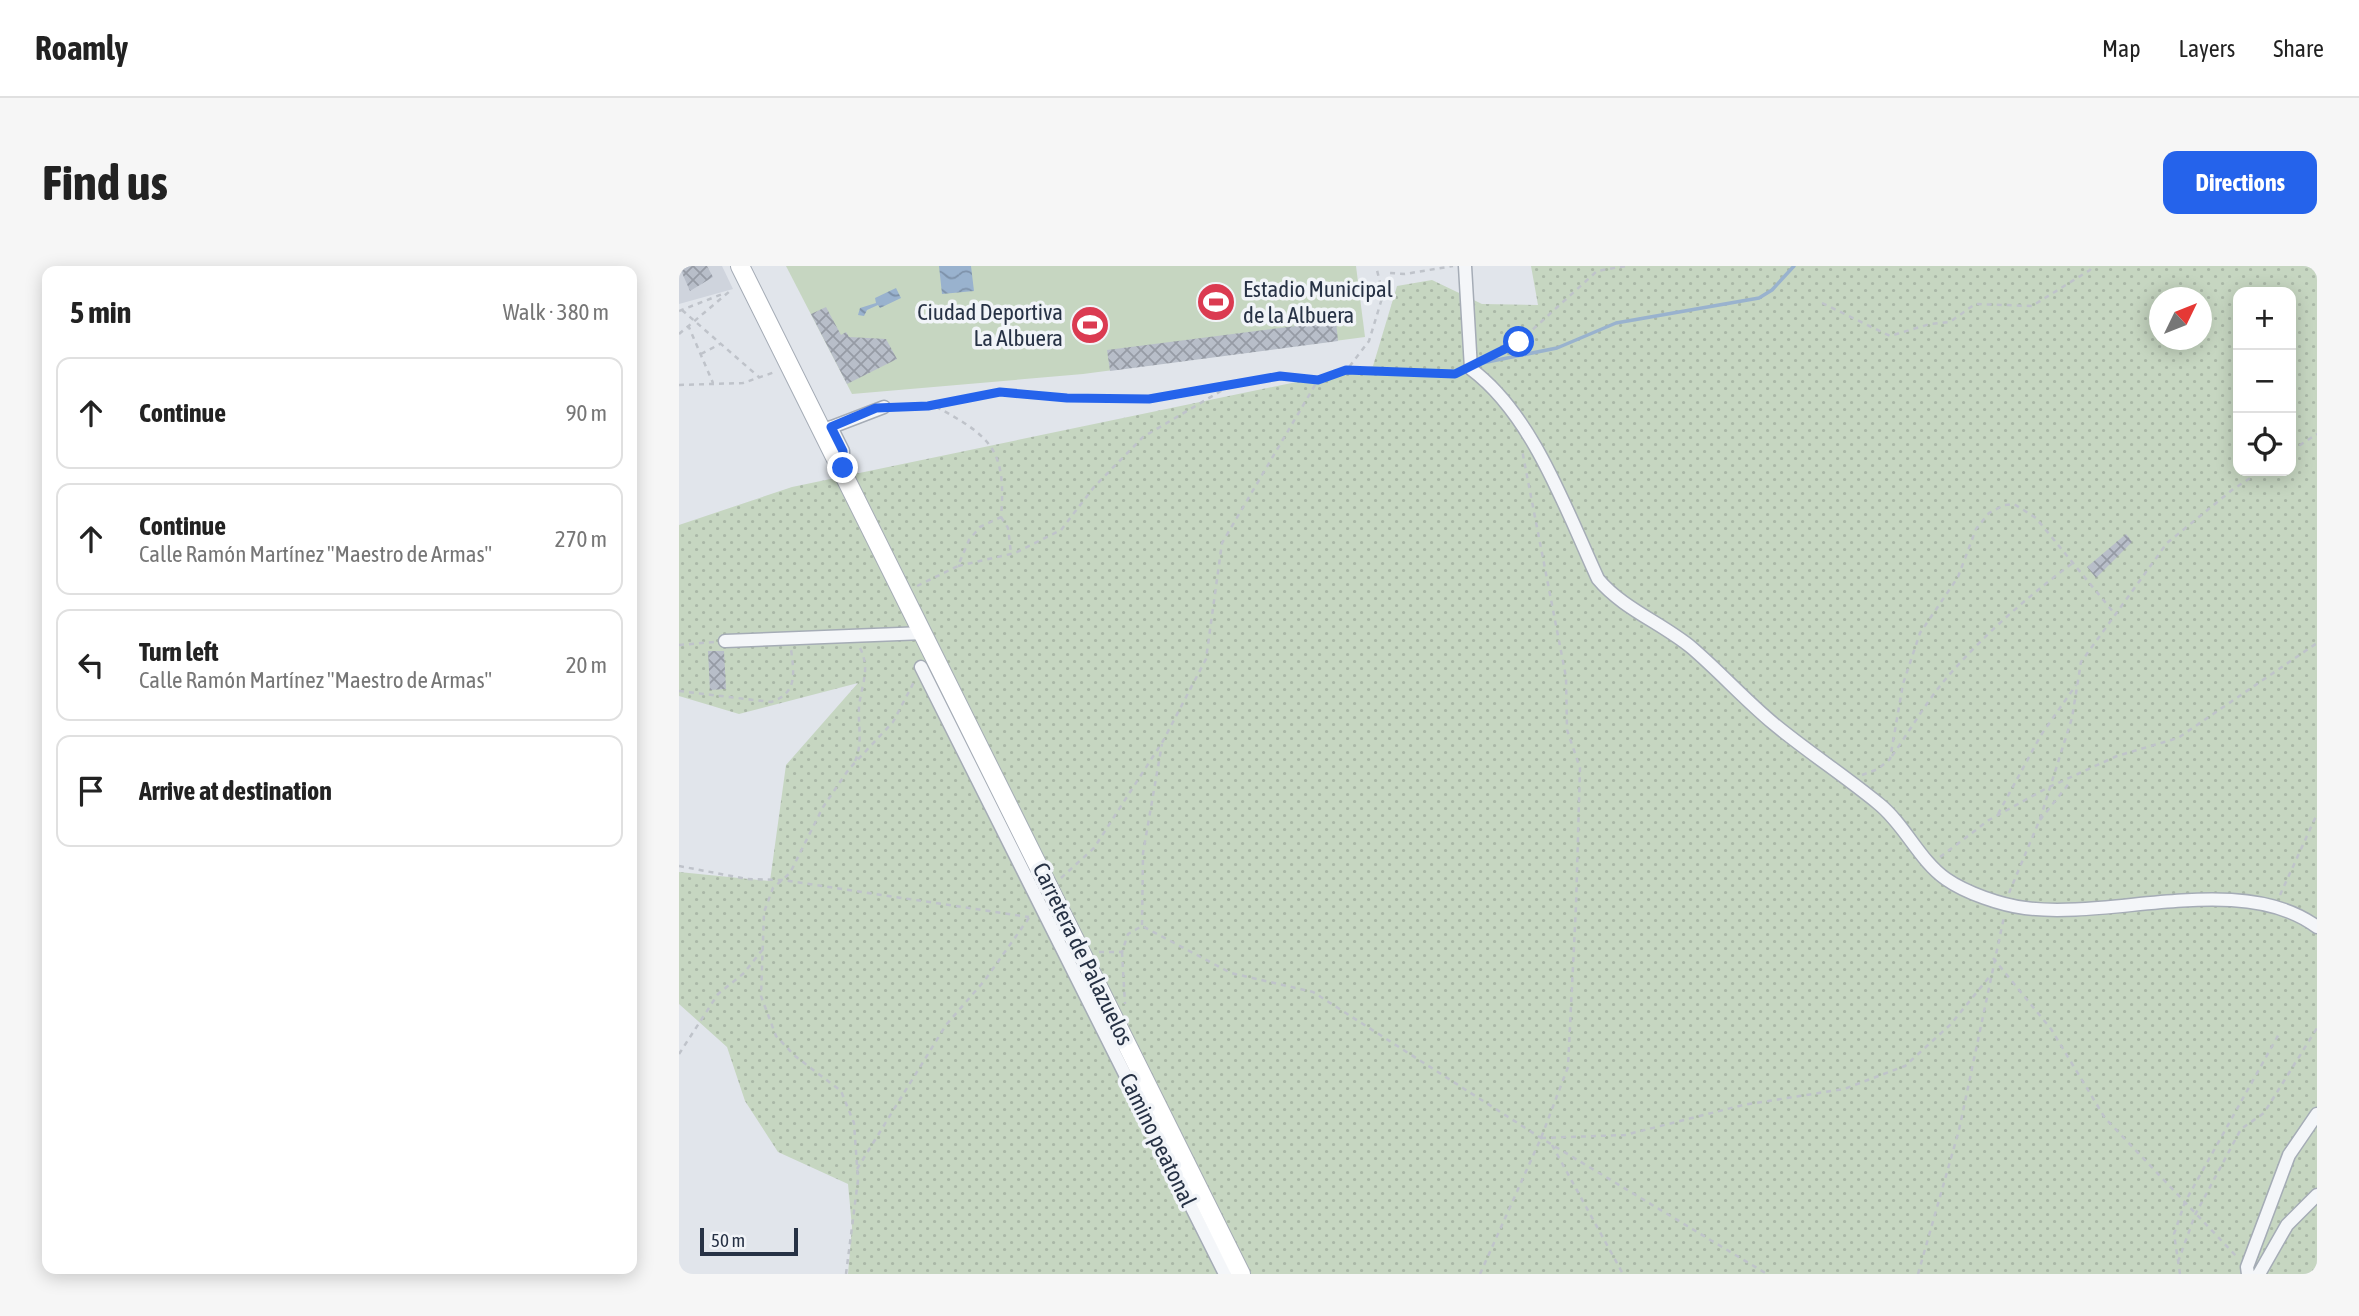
<!DOCTYPE html>
<html lang="en">
<head>
<meta charset="utf-8">
<style>
	body { margin:0; font-family:"Asap Condensed",sans-serif; background:#f6f6f6; color:#222 }
	.controls { position:absolute; right:21px; top:21px; display:grid; overflow:hidden; border-radius:14px; box-shadow:0 4px 18px #0003 }
	.controls button { width:63px; height:63px; display:grid; place-items:center; padding:0; border:0; border-bottom:2px solid #e0e0e0; background:#fff; color:#222; font:35px sans-serif }
	.compass { position:absolute; left:1470px; top:21px; width:63px; height:63px; border-radius:50%; background:#fff; box-shadow:0 4px 18px #0003; rotate:47deg }
	.scale { position:absolute; left:21px; bottom:18px; width:98px; box-sizing:border-box; padding-left:7px; border:4px solid #273245; border-top:0; font-size:19px; line-height:24px; white-space:nowrap; color:#273245; -webkit-text-stroke:5px #f1f4f8; paint-order:stroke }
	.stop { position:absolute; width:21px; height:21px; margin:-16px; border:5px solid #2563eb; border-radius:50%; background:#fff }
	.stop.end { background:#2563eb; border-color:#fff; box-shadow:0 2px 7px #0008 }
	.list { margin:0; padding:0; list-style:none }
	h2 { display:flex; justify-content:space-between; align-items:center; height:91px; margin:0; padding:0 28px; font-size:30px }
	h2 small { font-size:23px; font-weight:400; color:#767676 }
	.list li { display:grid; grid-template-columns:46px 1fr auto; gap:21px; align-items:center; box-sizing:border-box; height:112px; margin:0 14px 14px; padding:0 14px; border:2px solid #e0e0e0; border-radius:14px }
	.list b { display:block; font-size:26px; white-space:nowrap }
	.list p { margin:0; font-size:23px; white-space:nowrap; color:#767676 }
	.list em { font-size:23px; font-style:normal; color:#767676 }
	.icon { flex:none; width:38px; height:38px; fill:none; stroke:currentColor; stroke-width:2; stroke-linecap:round; stroke-linejoin:round }
	.map { position:relative; flex:none; width:1638px; height:1008px; overflow:hidden; border-radius:14px }
	header { display:flex; align-items:center; gap:42px; box-sizing:border-box; height:98px; padding:0 35px; background:#fff; border-bottom:2px solid #e0e0e0 }
	header strong { font-size:33px }
	nav { display:flex; gap:38px; margin-inline-start:auto; font-size:24px }
	.intro { display:flex; align-items:center; justify-content:space-between; box-sizing:border-box; height:168px; padding:0 42px }
	h1 { margin:0; font-size:49px }
	.button { padding:18px 32px; border-radius:14px; background:#2563eb; color:#fff; font-size:24px; font-weight:700 }
	main { display:flex; gap:42px; padding:0 42px }
	aside { flex:1; background:#fff; border-radius:14px; box-shadow:0 4px 18px #0003 }
	.map>svg:first-child { display:block }
	.built { fill:#cfd4dd }
	.green { fill:url(#green-dots); fill-rule:evenodd }
	.pitch { fill:#c6d6c1 }
	.water { fill:url(#water-waves) }
	.lines { fill:none; stroke-linecap:round; stroke-linejoin:round }
	.stream { stroke:#99b2ce; stroke-width:3.5 }
	.building { fill:url(#building-cross-hatch) }
	.street-casing { stroke:#a5acb6; stroke-width:15 }
	.secondary-casing { stroke:#a5acb6; stroke-width:20 }
	.path { stroke:#bfc3ca; stroke-width:2.5; stroke-dasharray:5 5; stroke-linecap:butt }
	.street { stroke:#f4f6f9; stroke-width:12 }
	.secondary { stroke:#fff; stroke-width:18 }
	.route { stroke:#2563eb; stroke-width:9 }
	.labels { text-anchor:middle; dominant-baseline:central; stroke-width:7; stroke-linejoin:round; paint-order:stroke }
	.poi-label { font-size:23px; fill:#273245; stroke:#f1f4f8; text-anchor:start }
	.street-label { font-size:23px; fill:#273245; stroke:#f1f4f8 }
</style>
</head>
<body>
<header>
<strong>Roamly</strong>
<nav><a>Map</a><a>Layers</a><a>Share</a></nav>
</header>
<div class="intro"><h1>Find us</h1><a class="button">Directions</a></div>
<main>
<aside>
<h2>5 min<small>Walk · 380 m</small></h2>
<ul class="list">
<li><svg class="icon" aria-label="ahead" viewBox="0 0 24 24"><path d="M12 20V5M6 11l6-6 6 6"/></svg><div><b>Continue</b></div><em>90 m</em></li>
<li><svg class="icon" aria-label="ahead" viewBox="0 0 24 24"><path d="M12 20V5M6 11l6-6 6 6"/></svg><div><b>Continue</b><p>Calle Ramón Martínez &quot;Maestro de Armas&quot;</p></div><em>270 m</em></li>
<li><svg class="icon" aria-label="left" viewBox="0 0 24 24"><path d="M17 20v-9H6M10 6l-5 5 5 5"/></svg><div><b>Turn left</b><p>Calle Ramón Martínez &quot;Maestro de Armas&quot;</p></div><em>20 m</em></li>
<li><svg class="icon" aria-label="arrive" viewBox="0 0 24 24"><path d="M6 21V4h12l-3 4 3 4H6"/></svg><div><b>Arrive at destination</b></div></li>
</ul>
</aside>
<div class="map">
<svg width="1638" height="1008" viewBox="0 0 1638 1008">
	<defs>
		<pattern id="green-dots" width="8" height="8" patternUnits="userSpaceOnUse" patternTransform="scale(1.75)"><rect width="8" height="8" fill="#c6d6c1"/><path d="M2 2h.1M6 6h.1" fill="none" stroke="#aab8a7" stroke-width="1.8" stroke-linecap="round"/></pattern>
		<pattern id="water-waves" width="16" height="10" patternUnits="userSpaceOnUse" patternTransform="scale(1.75)"><rect width="16" height="10" fill="#99b2ce"/><path d="M0 5q4-4 8 0t8 0" fill="none" stroke="#7d91a9"/></pattern>
		<pattern id="building-cross-hatch" width="8" height="8" patternUnits="userSpaceOnUse" patternTransform="scale(1.75)"><rect width="8" height="8" fill="#b8bec9"/><path d="M0 0l8 8M0 8l8-8" fill="none" stroke="#969ba5"/></pattern>
	</defs>
	<rect width="100%" height="100%" fill="#e1e5eb"/>
	<path class="built" d="M0 0H43L54 23 0 38Z"/>
	<path class="green" d="M852 0H1638V1008H169L173 961 169 918 99 886 66 835 48 781 0 738V606L91 615 107 499 179 417 60 448 0 430V259L113 221 694 100 718 20 753 14 803 38 859 39ZM1559 26H1612V205H1559ZM1480 32H1522V74H1480Z"/>
	<path class="pitch" d="M107 0H677L686 71 404 108 173 128Z"/>
	<path class="water" d="M260 0H292L295 25 263 28Z
		M217 22 222 32 201 42 199 39 188 44 185 50 179 49 181 42 197 37 196 32Z"/>
	<g class="lines">
		<path class="stream" d="M803 97 878 82 937 57 1080 32 1093 24 1115 0"/>
	</g>
	<path class="building" d="M0 0H28L34 11 11 25Z
		M147 41 162 69 167 66 170 71 207 73 218 93 168 118 132 48Z
		M657 55 659 75 431 105 428 84Z
		M1447 268 1453 276 1417 312 1408 301Z
		M29 385H45L47 423 31 424Z"/>
	<g class="lines">
		<defs>
			<path id="street" d="M786 0 792 103C854 149 887 244 919 313 944 343 983 357 1013 382 1041 406 1066 434 1095 458 1129 486 1166 510 1200 538 1226 559 1240 594 1267 613 1287 627 1322 639 1346 642 1432 654 1563 605 1638 661
				M152 161 164 185V201
				M145 164 205 141
				M46 375 245 367
				M242 401 546 1008
				M1569 1008 1568 1001 1610 889 1638 848
				M1580 1008 1608 959 1638 929"/>
			<path id="secondary" d="M61 0 562 1008"/>
		</defs>
		<use href="#street" class="street-casing"/>
		<use href="#secondary" class="secondary-casing"/>
		<path class="path" d="M705 26 711 7 726 8 774 0
			M1143 37 1211 70 1251 58 1271 56 1296 38 1353 40 1411 4 1413 0
			M3 44 81 112
			M0 45 46 27
			M9 59 34 117
			M0 68 51 25
			M22 88 41 78
			M804 96 840 76 918 5 947 0
			M667 105 779 107
			M0 119 64 117 96 106
			M218 141 249 140 321 126 388 132 470 133 601 110 639 114 667 105 690 75 704 29 697 0
			M1612 185 1638 168
			M322 251 329 262 332 287
			M279 300 336 287 382 264 415 221 464 171 552 119
			M238 320 279 300 290 274 301 261 322 251C328 182 311 170 254 139
			M0 379 35 376
			M0 425 92 436C119 427 115 407 112 383
			M1213 490C1230 466 1246 438 1265 415 1303 370 1348 331 1395 296
			M176 495C184 477 179 460 180 441 182 420 192 403 181 382
			M1183 509 1199 503 1211 493 1224 418 1241 367 1279 311 1297 263 1310 247 1325 239 1335 238 1357 252 1435 347
			M1319 548 1362 469 1397 419
			M1361 554 1392 515
			M1261 591 1310 554 1368 522 1438 490 1499 472 1638 377
			M0 600 68 613 103 614 350 651
			M382 612 415 582 484 475 527 393 543 277 639 114
			M1330 627 1361 553 1393 452 1402 396 1488 277 1553 224 1582 205
			M1601 629 1638 548
			M463 659 464 587 483 478
			M420 686H443L449 668 463 660 552 707 634 726 862 872 1088 1008
			M443 686 446 738
			M1314 692 1372 763 1426 852 1559 992
			M0 788 39 728 65 707 84 683
			M862 872 946 869 1064 839 1165 823 1226 800 1272 758 1311 710
			M873 879 944 1008
			M178 903 267 759 306 714 352 649
			M1499 996 1516 949 1562 863 1585 847 1638 762
			M167 1008 179 914 175 857 162 825 116 790 97 770 82 730 85 646 94 622 111 607 144 541 170 503 214 456 235 416
			M801 1008 862 872 889 801 897 640 901 502 888 464 887 411 843 184
			M1239 1008 1280 864 1325 651
			M1501 1008 1495 968 1506 936 1601 766"/>
		<use href="#street" class="street"/>
		<use href="#secondary" class="secondary"/>
	</g>
	<g class="lines">
		<path class="route" d="M164 202V185L152 161 197 142 249 140 321 126 388 132 470 133 601 110 639 114 667 104 776 108 840 76"/>
	</g>
	<defs>
		<symbol id="stadium-disc" viewBox="-11 -11 22 22"><circle r="9.5" fill="#db3b51" stroke="#f1f4f8"/><path d="M0-5a6.5 5 0 1 0 0 10a6.5 5 0 1 0 0-10ZM-3.5-1.8h7v3.6h-7Z" fill="#fff"/></symbol>
	</defs>
	<g fill-rule="evenodd">
		<use href="#stadium-disc" x="515" y="14" width="44" height="44"/>
		<use href="#stadium-disc" x="389" y="37" width="44" height="44"/>
	</g>
	<g class="labels">
		<g class="poi-label">
			<text x="564" y="23">Estadio Municipal<tspan x="564" dy="26">de la Albuera</tspan></text>
			<text x="384" y="46" text-anchor="end">Ciudad Deportiva<tspan x="384" dy="26">La Albuera</tspan></text>
		</g>
		<g class="street-label">
			<text transform="translate(404 688) rotate(64)">Carretera de Palazuelos</text>
			<text transform="translate(479 874) rotate(64)">Camino peatonal</text>
		</g>
	</g>
</svg>
<div class="controls">
<button>+</button>
<button>−</button>
<button><svg class="icon" aria-label="locate" viewBox="0 0 24 24"><circle cx="12" cy="12" r="6"/><path d="M12 2v4M12 18v4M2 12h4M18 12h4"/></svg></button>
</div>
<svg class="compass" viewBox="-18 -18 36 36"><path d="M0-13l5 13h-10z" fill="#e53935"/><path d="M0 13l5-13h-10z" fill="#767676"/></svg>
<div class="scale">50 m</div>
<div class="stop" style="left:840px;top:76px"></div>
<div class="stop end" style="left:164px;top:202px"></div>
</div>
</main>
</body>
</html>
